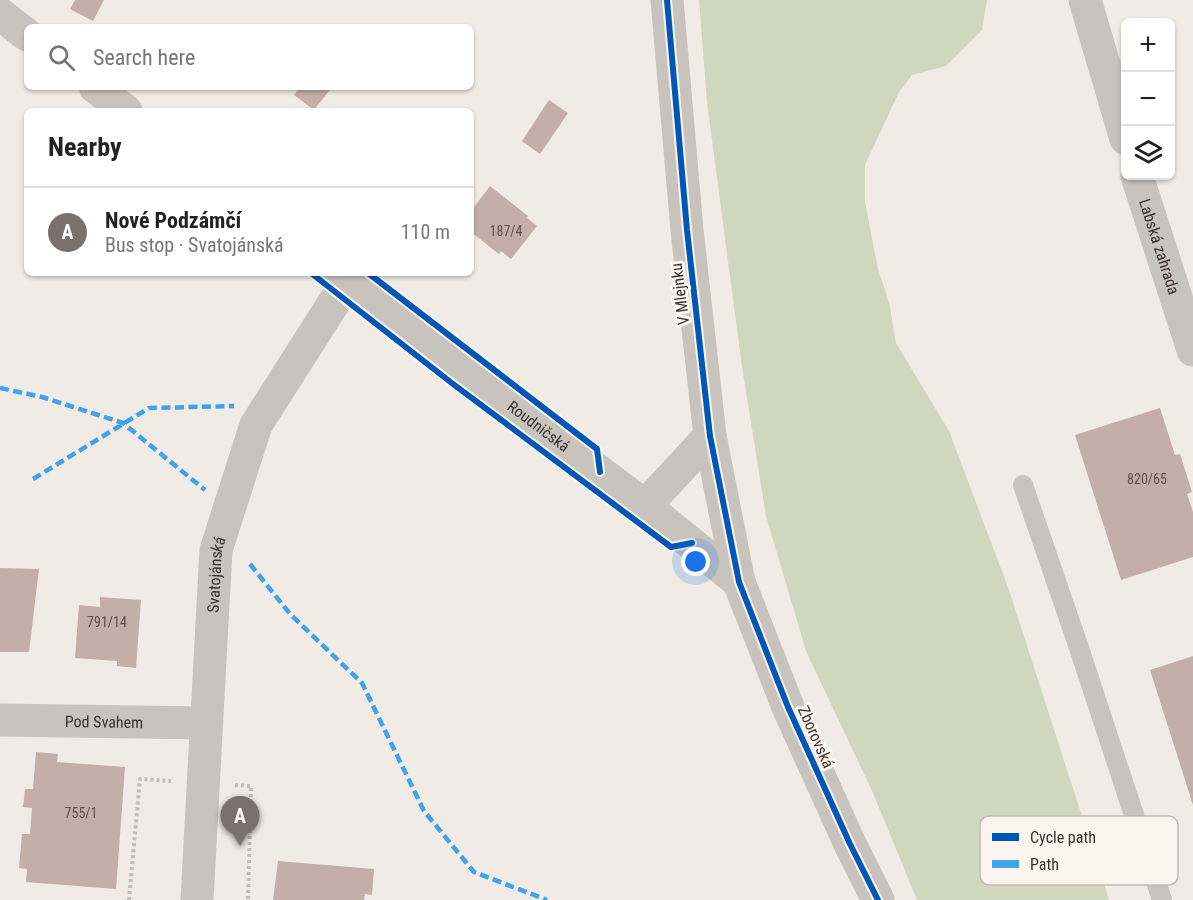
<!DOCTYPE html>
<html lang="en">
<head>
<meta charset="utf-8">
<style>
	body { margin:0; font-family:"Roboto Condensed",sans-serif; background:#f2f2f2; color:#222 }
	.controls { position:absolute; right:18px; top:18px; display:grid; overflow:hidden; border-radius:9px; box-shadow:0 2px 4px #0004 }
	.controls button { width:54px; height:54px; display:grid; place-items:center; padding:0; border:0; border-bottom:2px solid #e0e0e0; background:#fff; color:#222; font:30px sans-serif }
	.you { position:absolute; left:696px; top:562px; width:21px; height:21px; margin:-15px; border:4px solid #fff; border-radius:50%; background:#1a73e8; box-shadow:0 0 0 9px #1a73e833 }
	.badge { display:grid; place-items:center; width:39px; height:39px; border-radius:50%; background:#7a716c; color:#fff; font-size:20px; font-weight:700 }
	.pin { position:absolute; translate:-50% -50px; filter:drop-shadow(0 2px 3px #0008) }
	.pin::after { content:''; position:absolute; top:32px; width:21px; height:18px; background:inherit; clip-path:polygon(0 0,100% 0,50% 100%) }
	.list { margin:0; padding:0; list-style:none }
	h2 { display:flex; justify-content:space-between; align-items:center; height:78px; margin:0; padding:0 24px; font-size:26px }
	h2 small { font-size:20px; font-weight:400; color:#767676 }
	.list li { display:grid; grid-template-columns:39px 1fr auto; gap:18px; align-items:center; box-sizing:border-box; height:90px; padding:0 24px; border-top:2px solid #e0e0e0 }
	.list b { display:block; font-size:22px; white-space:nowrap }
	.list p { margin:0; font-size:20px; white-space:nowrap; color:#767676 }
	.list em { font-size:20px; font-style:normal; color:#767676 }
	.icon { flex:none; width:33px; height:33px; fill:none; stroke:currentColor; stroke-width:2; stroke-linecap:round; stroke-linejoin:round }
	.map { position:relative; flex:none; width:1193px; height:900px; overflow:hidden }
	.search { position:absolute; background:#fff; box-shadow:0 2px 4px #0004; left:24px; top:24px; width:450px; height:66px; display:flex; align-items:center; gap:15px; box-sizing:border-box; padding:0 21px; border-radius:9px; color:#767676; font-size:22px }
	.panel { position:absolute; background:#fff; box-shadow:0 2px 4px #0004; left:24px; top:108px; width:450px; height:168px; border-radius:9px }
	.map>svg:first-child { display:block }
	.green { fill:#d1d6bf }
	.building { fill:#c3afa7 }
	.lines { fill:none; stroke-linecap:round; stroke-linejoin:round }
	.path { stroke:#c2bbb6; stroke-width:4; stroke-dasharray:3 3; stroke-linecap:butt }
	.service { stroke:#c9c3be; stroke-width:20 }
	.minor { stroke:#c9c3be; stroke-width:33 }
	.tertiary { stroke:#c9c3be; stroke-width:33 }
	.quiet { stroke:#3fa3eb; stroke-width:4.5; stroke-dasharray:9 4.5; stroke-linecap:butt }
	.cycleway-casing { stroke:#fbf5ee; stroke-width:10 }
	.cycleway { stroke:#0057b8; stroke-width:6 }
	.labels { text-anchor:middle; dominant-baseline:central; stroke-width:6; stroke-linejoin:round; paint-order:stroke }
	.number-label { font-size:14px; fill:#5d504a }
	.street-label { font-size:16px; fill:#3b302b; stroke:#fbf5ee }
	.key { fill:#fbf5ee; stroke:#c1bab4; stroke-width:1.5 }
	.key-label { font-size:16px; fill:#3b302b }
</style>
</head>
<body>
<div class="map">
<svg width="1193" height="900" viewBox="0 0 1193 900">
	<rect width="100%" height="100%" fill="#f0ebe5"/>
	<path class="green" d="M699 0H987L982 30 946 66 912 75 898 94 865 165V202L878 269 889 302 896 343 949 431 1009 590 1109 900H917L873 793 806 651 766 516 742 367 707 102Z"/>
	<path class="building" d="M75 0H104L93 21 70 9Z
		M300 87H332L314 110 294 95Z
		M549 100 568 113 540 154 522 141Z
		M490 186 528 216 527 218 537 226 511 259 501 251 499 254 471 232V211Z
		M1160 408 1175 455 1180 454 1192 492 1187 494 1193 512V557L1121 580 1075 435Z
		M0 568 39 569 29 652H0Z
		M100 597 141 600 136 668 117 666V661L75 658 79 605 100 607Z
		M1193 656V805L1150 670Z
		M36 752 58 754 57 762 125 767 116 889 26 882 27 869 19 868 22 834H30L32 808 23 807 25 789H33Z
		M278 861 374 869 372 895 365 894 364 900H273Z"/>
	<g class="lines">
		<path class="path" d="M235 785 251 786 248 900
			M129 900 140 779 171 781"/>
		<path class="service" d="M1023 485 1078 645 1162 900"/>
		<g class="minor">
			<path d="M1085 0 1126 139"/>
			<path d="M0 14 27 35"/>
			<path d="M95 87 126 111"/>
			<path id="s1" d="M1137 176 1193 350"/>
			<path id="s2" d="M336 273 645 506 739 582"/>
			<path d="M645 506 710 436"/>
			<path id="s3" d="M0 720 206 723"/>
			<path id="s4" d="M197 900 216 550 256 425 347 282"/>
		</g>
		<path class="tertiary" d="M667 0 687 230 710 436 739 582 788 707 850 844 878 900"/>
		<path class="quiet" d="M0 388 42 397 123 423 205 490
			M33 479 149 408 234 406
			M250 564 291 615 362 683 424 811 474 872 547 900"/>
		<defs>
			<path id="cycleway" d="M667 0 687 230 710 436 739 582 788 707 850 844 878 900
				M311 273 453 384 671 547 692 543
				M368 273 597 449 600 472"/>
		</defs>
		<use href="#cycleway" class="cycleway-casing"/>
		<use href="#cycleway" class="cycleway"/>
	</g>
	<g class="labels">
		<g class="number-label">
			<text x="506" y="231">187/4</text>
			<text x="1147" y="479">820/65</text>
			<text x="107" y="622">791/14</text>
			<text x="81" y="813">755/1</text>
		</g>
		<g class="street-label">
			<text stroke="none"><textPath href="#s1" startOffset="74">Labská zahrada</textPath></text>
			<text transform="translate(680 294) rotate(-97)">V Mlejnku</text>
			<text stroke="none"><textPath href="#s2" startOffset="254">Roudničská</textPath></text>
			<text stroke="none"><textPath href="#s4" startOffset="326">Svatojánská</textPath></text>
			<text stroke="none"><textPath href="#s3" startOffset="104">Pod Svahem</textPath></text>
			<text transform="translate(816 737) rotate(66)">Zborovská</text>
		</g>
	</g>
	<rect x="980" y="816" width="198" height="69" rx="9" class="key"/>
	<rect x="992" y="833" width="27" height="8" fill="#0057b8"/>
	<rect x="992" y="860" width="27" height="8" fill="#3fa3eb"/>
	<g class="key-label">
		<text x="1030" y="843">Cycle path</text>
		<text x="1030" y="870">Path</text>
	</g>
</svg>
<div class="controls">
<button>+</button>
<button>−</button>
<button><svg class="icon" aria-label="layers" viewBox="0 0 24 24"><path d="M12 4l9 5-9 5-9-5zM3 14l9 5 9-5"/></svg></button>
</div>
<div class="you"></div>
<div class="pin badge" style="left:240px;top:846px">A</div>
<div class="search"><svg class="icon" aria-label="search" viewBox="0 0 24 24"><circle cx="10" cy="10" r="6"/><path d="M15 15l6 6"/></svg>Search here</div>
<section class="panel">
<h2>Nearby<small></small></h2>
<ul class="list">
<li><span class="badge">A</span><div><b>Nové Podzámčí</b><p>Bus stop · Svatojánská</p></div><em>110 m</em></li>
</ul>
</section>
</div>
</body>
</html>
